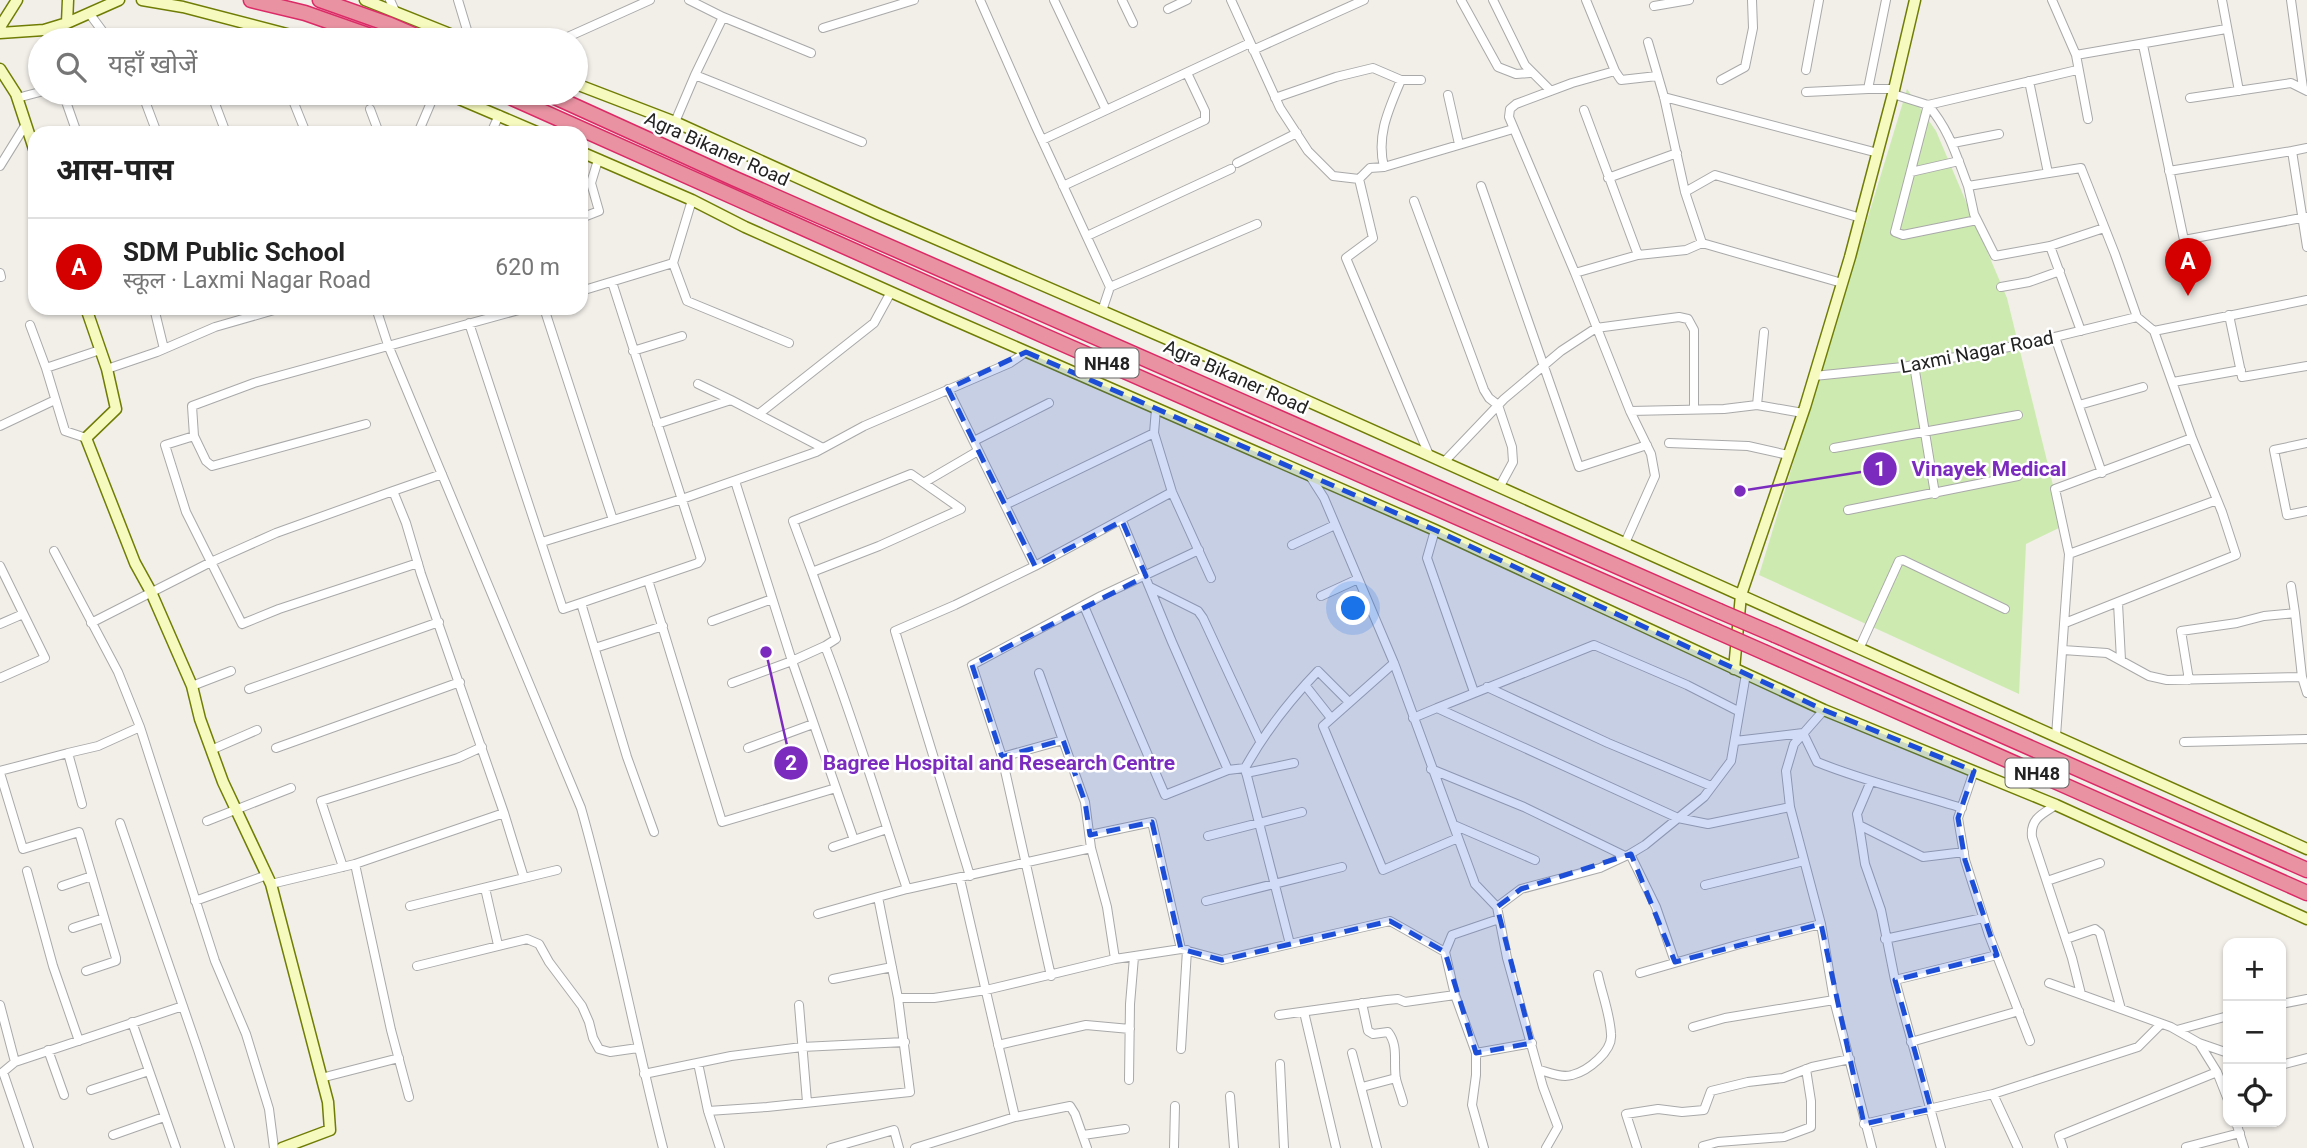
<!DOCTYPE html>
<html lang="hi">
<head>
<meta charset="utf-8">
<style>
	body { margin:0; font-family:Roboto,"Noto Sans Devanagari",sans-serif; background:#f2f2f2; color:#222 }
	.controls { position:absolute; right:21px; bottom:21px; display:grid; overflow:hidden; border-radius:14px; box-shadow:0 2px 5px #0004 }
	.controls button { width:63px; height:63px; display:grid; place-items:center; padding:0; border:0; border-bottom:2px solid #e0e0e0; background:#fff; color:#222; font:35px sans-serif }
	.you { position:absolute; left:1354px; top:609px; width:24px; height:24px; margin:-18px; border:5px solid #fff; border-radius:50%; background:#1a73e8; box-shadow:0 0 0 10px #1a73e833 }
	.badge { display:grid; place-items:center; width:46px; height:46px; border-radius:50%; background:#d40000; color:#fff; font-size:23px; font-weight:700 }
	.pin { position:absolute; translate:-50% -58px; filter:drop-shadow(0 2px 4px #0008) }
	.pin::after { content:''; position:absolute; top:37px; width:24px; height:21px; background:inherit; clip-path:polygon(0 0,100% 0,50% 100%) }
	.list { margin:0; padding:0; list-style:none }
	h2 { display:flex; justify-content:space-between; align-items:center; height:91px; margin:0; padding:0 28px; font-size:30px }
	h2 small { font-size:23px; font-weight:400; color:#767676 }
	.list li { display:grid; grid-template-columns:46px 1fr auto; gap:21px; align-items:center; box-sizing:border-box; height:98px; padding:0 28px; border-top:2px solid #e0e0e0 }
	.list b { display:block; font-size:26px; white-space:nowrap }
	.list p { margin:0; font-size:23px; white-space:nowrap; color:#767676 }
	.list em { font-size:23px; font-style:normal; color:#767676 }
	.icon { flex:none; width:38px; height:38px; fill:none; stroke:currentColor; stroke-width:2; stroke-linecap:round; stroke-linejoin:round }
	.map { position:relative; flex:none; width:2307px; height:1148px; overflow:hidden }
	.search { position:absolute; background:#fff; box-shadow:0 2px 5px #0004; left:28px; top:28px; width:560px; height:77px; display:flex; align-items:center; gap:18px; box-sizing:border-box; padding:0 24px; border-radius:38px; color:#767676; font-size:26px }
	.panel { position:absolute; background:#fff; box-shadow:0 2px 5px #0004; left:28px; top:126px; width:560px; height:189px; border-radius:21px }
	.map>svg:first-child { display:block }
	.grass { fill:#cdebb0 }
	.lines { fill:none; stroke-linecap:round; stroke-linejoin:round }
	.street-casing { stroke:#a9a9a9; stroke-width:10 }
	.secondary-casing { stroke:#707d05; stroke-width:13 }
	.highway-casing { stroke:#dc2a67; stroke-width:17 }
	.street { stroke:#fff; stroke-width:8 }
	.secondary { stroke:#f7fabf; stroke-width:10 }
	.highway { stroke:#e892a2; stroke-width:14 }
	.highway-bridge-casing { stroke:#dc2a67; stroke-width:17; stroke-linecap:butt }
	.highway-bridge { stroke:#e892a2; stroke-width:14 }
	.marked { fill:#1d4ed8; fill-opacity:0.2; stroke:#1d4ed8; stroke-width:5; stroke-dasharray:14 9; stroke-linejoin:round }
	.labels { text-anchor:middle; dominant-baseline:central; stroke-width:5; stroke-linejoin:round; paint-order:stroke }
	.shield { fill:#fff; stroke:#646464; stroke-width:2 }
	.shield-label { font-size:18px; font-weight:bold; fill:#222 }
	.street-label { font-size:19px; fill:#222; stroke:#fff }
	.leader { fill:none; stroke:#7b2cbf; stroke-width:2.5 }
	.callout-dot { fill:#7b2cbf; stroke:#fff; stroke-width:2.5 }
	.mark-label { font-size:21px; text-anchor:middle; font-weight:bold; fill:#fff }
	.callout-label { font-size:21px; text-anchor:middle; font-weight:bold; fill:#7b2cbf; stroke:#fff; stroke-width:5; stroke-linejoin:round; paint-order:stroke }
</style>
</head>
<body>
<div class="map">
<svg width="2307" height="1148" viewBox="0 0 2307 1148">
	<rect width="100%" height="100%" fill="#f2efe9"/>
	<path class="grass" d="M1907 89 1936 131 2007 298 2063 526 2026 544 2019 694 1759 575Z"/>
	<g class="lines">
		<defs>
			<path id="street" d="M390 0 395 11
				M458 0 470 40
				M689 0 723 17 811 53
				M980 0 1036 127 1110 287 1257 224
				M1054 0 1106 110
				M1122 0 1133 23
				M1231 0 1280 108 1308 151 1333 176 1359 179 1373 238 1346 258 1429 455
				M1461 0 1498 67 1516 74 1530 73
				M1493 0 1525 65 1550 90
				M1586 0 1615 71 1572 83 1516 104 1510 109 1509 117 1575 273 1638 255
				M1886 0 1868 89H1895
				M2052 0 2076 55 2088 119
				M2222 0 2239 91
				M2291 0 2303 88
				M1654 6 1689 0
				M1168 9 1187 0
				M89 13 109 40H113
				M823 28 914 0
				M561 40 650 0
				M2143 45 2184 240 2307 217
				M1253 50 1364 0
				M2076 55 2226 29
				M1806 70 1819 0
				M1615 71 1621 80 1657 76
				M695 75 862 142
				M1721 80 1745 67 1753 28 1752 0
				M2029 81 2048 173
				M1806 92 1868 89
				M63 93 77 133
				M142 93 157 133
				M211 93 226 133
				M290 93 306 133
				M1893 94 1928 105 2077 70
				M1448 95 1459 144
				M1664 97 1878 153
				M17 98 40 92
				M1275 98 1336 77 1373 68 1401 80H1421
				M2190 98 2291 83 2307 91
				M1928 105C1950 131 1956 155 1968 186L2081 168 2115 254 2137 317 2154 331 2192 438 2055 489 2069 554 2056 736
				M1928 105 1895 232 1903 235 1977 220
				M370 109 379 133
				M1584 110 1638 255 1686 250 1702 243 1685 192 1664 97 1648 42
				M675 122 695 75 723 17
				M418 133 435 93
				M491 133 499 115
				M1042 140 1250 43
				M1953 143 1999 134
				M2292 151 2307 148
				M1237 163 1297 133
				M0 166 26 124
				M1384 167 1513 129
				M2169 171 2292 151 2307 247
				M1911 172 1959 161
				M1608 178 1677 153
				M1359 179 1370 168 1384 167C1376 135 1389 109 1401 80
				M1063 186 1205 120V111L1187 73
				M1481 186 1579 467 1647 445
				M1968 186 1974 214 1995 256 2050 246 2104 228
				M1685 192 1715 175 1861 218
				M1414 201 1484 390 1489 398 1498 405 1512 447 1513 462 1500 486
				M581 218 599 211 591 183 598 160
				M1087 236 1231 169
				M1702 243 1842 283
				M2050 246 2081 331
				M673 263 687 301 789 343
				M0 273 1 277
				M1575 273 1630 411 1651 454 1655 476 1625 543
				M2001 287 2029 282 2060 271
				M581 291 673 263 692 200
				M154 308 164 349
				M376 308 388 345 581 808C613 920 634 1035 663 1148
				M544 308 613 520
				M1102 311 1110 287
				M2229 315 2242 377 2307 366
				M469 323 563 609 698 563 701 559 612 282
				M30 325 46 368
				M2154 331 2307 300
				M2055 337 2102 473
				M633 351 682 336
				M1914 365 1935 494
				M107 369 157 352 215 327 281 308
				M1814 376 1903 367 2030 343 2137 317
				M2173 382 2241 370
				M698 384 731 400
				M948 389 1035 566 1172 492
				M1757 405 1764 332
				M2079 405 2143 387
				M1156 409 1154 433 1172 492 1211 578
				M1630 411 1724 409 1757 405 1803 413
				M760 413 874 323 891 292
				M657 424 731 400 823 448
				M0 426 55 400
				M194 436 206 461 212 466 366 424
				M86 438 65 431 46 368 100 350
				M974 441 1049 403
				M1669 443 1748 446 1788 455
				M2307 443 2274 450 2287 515 2307 511
				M1834 448 2018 415
				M1444 462 1504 399 1561 351 1596 328 1679 317 1688 319 1694 330V409
				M1310 476 1324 498 1394 663 1475 884 1497 907 1507 958 1543 1087 1558 1127 1546 1148
				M735 481 792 661 825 646C856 726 880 808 907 889L878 897 898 998H934L986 990 1115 959 1181 949 1222 960 1290 944 1245 768
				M925 482 978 451
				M1005 505 1154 433
				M1848 510 2018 476
				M1122 521 1172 642 1228 770 1245 768C1265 732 1289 701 1318 671L1348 701
				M1435 530 1427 558 1474 692
				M542 542 682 499 816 452 864 426 1010 363 1026 352
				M1292 545 1335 525
				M54 551 118 672 140 727 215 961 246 1034 269 1109 274 1148
				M2069 554 2217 500
				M418 563 279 609 242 624 186 512 165 445 194 436 192 406 254 383 526 308
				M0 566 45 658 0 678
				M812 572 793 521 911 474 961 509 879 546 812 572 836 639 825 646
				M648 580 722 822 836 788
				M2291 586 2295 613
				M1150 587 1198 611 1203 618 1260 741
				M1321 596 1358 579
				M581 603 627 757 654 832
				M2118 603 2121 660
				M1084 606 1165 795 1228 770
				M712 621 772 599
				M91 623 211 562 276 533 393 491
				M2065 623 2236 555 2222 512 2192 438
				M0 624 23 614
				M595 648 663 626
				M1859 649 1899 561 1903 560 2005 609
				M2063 650 2107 653 2149 676 2167 680 2302 677
				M1394 663 1323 726 1383 870 1458 838
				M1039 673 1085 802 1091 848 1107 907 1115 959
				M2189 680 2181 631 2237 623 2264 616 2295 613 2302 677 2307 693
				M732 683 792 661 854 840
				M1305 685 1331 718
				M192 686 231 671
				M1487 687 1608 743 1711 786
				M249 689 439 622
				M1437 708 1594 645 1687 685 1738 711
				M1824 710 1794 744 1786 771 1790 807 1821 924 1834 1000 1872 1148
				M1413 718 1437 708 1678 818 1708 824 1790 807
				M1735 741 1803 733 1817 762C1864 781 1914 793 1962 808
				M2184 742 2307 739
				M276 748 460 682
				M748 748 813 724
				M211 750 257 730
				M68 753 98 746 140 727
				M1002 757 1063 740
				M1431 769 1524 807 1625 856
				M0 771 68 753 82 804
				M1974 771 1958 818 1965 860 1989 935 2030 1041
				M0 773 23 849 79 832 116 958V961L86 971
				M1246 773 1294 763
				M1871 781 1857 814 1859 825 1923 857 1964 852
				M2056 805C2042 814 2030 819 2032 837L2072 958 2081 994
				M207 821 291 788
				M120 823 198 1050 230 1148
				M1454 825 1535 860
				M1859 825 1865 864 1881 910 1895 980 1941 1148
				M1090 835 1152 822 1181 949
				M1208 836 1302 812
				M833 847 887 829
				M1630 854 1656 907 1675 962
				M355 864 391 1030 409 1097
				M343 867 321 801 458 758 482 747
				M27 871 53 966 79 1041
				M970 876 895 631 955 605 1035 566
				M524 878 557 870
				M960 879 1015 1117
				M2047 881 2100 863
				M271 884 355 864 504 813 421 574 406 523 393 491 442 474
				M1705 885 1804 861
				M62 886 92 876
				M485 888 498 945
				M907 889 1091 848
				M195 901 267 875
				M1206 901 1342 867
				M410 906 524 878 504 813
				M1497 907 1521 889 1600 868 1630 854 1645 845 1704 797 1731 761 1746 674
				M818 914 878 897
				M73 928 104 918
				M1885 939 1983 918
				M2066 939 2095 929 2100 933 2121 1009
				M1290 944 1390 921 1445 952
				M417 966 527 939 539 944 549 962 582 1006 589 1022 593 1038 599 1049 610 1052 638 1048
				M1640 973 1740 944 1821 924
				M1051 976 1002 757 972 665 1101 596 1199 550
				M833 979 892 967
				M1895 980 1997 955
				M2049 983 2171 1027 2199 1043 2217 1072 2228 1100
				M1362 1003 1368 1031 1373 1034 1388 1032C1399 1046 1393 1063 1396 1079 1398 1087 1401 1094 1403 1102
				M2281 1004 2307 999
				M0 1005 15 1062 3 1072 29 1148
				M799 1005 807 1102
				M1304 1012 1336 1148
				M1279 1015 1387 1000 1398 999 1405 1002 1455 995
				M132 1022 176 1148
				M1693 1027 1725 1018 1834 1000
				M2177 1030 2228 1016
				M1911 1042 2019 1011
				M2199 1043 2228 1053
				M998 1045 1086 1025 1130 1029
				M1181 1049 1187 950
				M48 1050 64 1095
				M1352 1053 1377 1148
				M1476 1053 1532 1043
				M15 1062 183 1006
				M698 1063 708 1111 720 1148
				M1280 1064 1284 1148
				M2281 1065 2307 1058
				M1540 1070C1550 1073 1562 1078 1572 1075 1588 1071 1613 1051 1611 1034 1610 1014 1602 994 1598 975
				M644 1074 731 1056 802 1047 905 1042
				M321 1078 399 1058
				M1129 1080 1130 1004 1134 957
				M1362 1087 1396 1078
				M91 1090 149 1071
				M1230 1096 1234 1148
				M708 1111 767 1107 910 1092 898 998
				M2236 1122 2244 1148
				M1864 1124 1993 1094
				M113 1135 164 1117
				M1083 1135 1125 1129
				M1703 1146 1718 1142 1784 1137 1811 1127V1101L1806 1069
				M2186 1147 2240 1133
				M831 1148 894 1130 899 1148
				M915 1148 1015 1117 1070 1106 1075 1114 1087 1148
				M1174 1148 1175 1106
				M1484 1148 1472 1105 1476 1075V1053L1455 995 1445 952 1452 935 1499 919
				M1637 1148 1626 1114 1658 1109 1682 1112 1704 1110 1711 1091 1748 1082 1783 1078 1812 1067 1850 1059
				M2018 1148 1993 1094 2138 1047 2161 1024
				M2063 1148 2059 1136 2217 1072"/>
			<path id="secondary" d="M142 0 183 7 310 40
				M365 0 465 40
				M67 23 68 0
				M0 27 17 0
				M0 33 44 30 67 23 119 0
				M0 69 16 94 35 152
				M576 84 675 122 878 214 1227 365 2307 849
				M445 93 539 133
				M581 152 692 200 745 227 940 314 1435 530 1824 710 2056 805 2307 919
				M86 308 107 369 116 409 86 438 135 563 151 592 192 686 200 719 223 782 271 884 328 1102 330 1130 282 1148
				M1734 669 1741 595 1805 407 1850 257 1893 94 1915 0"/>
			<path id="highway" d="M251 0 305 13 382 40
				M320 0 388 24 425 40
				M501 93 1047 337 1716 631
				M546 93 733 178 1719 611
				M1775 635 2307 870
				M1766 653 2307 893"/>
		</defs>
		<use href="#street" class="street-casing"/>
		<use href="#secondary" class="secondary-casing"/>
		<use href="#highway" class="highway-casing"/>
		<use href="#street" class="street"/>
		<use href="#secondary" class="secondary"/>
		<use href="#highway" class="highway"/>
		<defs>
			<path id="highway-bridge" d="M1719 611 1775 635
				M1716 631 1766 653"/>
		</defs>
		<use href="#highway-bridge" class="highway-bridge-casing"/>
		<use href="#highway-bridge" class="highway-bridge"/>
	</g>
	<path class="marked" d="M1026 352 1435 530 1824 710 1974 771 1958 818 1965 860 1997 955 1895 980 1931 1109 1864 1124 1821 924 1675 962 1631 854 1521 889 1497 907 1532 1043 1476 1053 1445 952 1390 921 1222 960 1181 949 1152 822 1090 835 1085 802 1063 740 1002 757 972 665 1146 576 1122 521 1035 566 948 389Z"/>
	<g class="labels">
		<g class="shield">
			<rect x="1075.5" y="348.5" width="63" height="29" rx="5"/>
			<rect x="2005.5" y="758.5" width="63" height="29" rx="5"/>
		</g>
		<g class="shield-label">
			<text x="1107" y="363">NH48</text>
			<text x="2037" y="773">NH48</text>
		</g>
		<g class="street-label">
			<text transform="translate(717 149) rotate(24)">Agra Bikaner Road</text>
			<text transform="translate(1977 352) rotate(-11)">Laxmi Nagar Road</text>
			<text transform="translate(1236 377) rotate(24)">Agra Bikaner Road</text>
		</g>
	</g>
	<path class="leader" d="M1740 491L1880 469M766 652L791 763"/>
	<g class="callout-dot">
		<circle cx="1740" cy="491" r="7"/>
		<circle cx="766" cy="652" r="7"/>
		<circle cx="1880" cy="469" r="18"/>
		<circle cx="791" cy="763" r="18"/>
	</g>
	<g class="mark-label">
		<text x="1880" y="476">1</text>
		<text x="791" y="770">2</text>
	</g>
	<g class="callout-label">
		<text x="1989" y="476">Vinayek Medical</text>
		<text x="999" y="770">Bagree Hospital and Research Centre</text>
	</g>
</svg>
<div class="controls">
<button>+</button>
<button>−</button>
<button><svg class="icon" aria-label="locate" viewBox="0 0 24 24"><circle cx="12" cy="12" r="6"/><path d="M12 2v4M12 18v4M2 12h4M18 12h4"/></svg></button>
</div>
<div class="you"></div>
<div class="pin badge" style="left:2188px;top:296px">A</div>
<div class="search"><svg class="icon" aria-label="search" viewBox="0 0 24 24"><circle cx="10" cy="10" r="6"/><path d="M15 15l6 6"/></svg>यहाँ खोजें</div>
<section class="panel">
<h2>आस-पास<small></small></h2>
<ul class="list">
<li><span class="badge">A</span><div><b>SDM Public School</b><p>स्कूल · Laxmi Nagar Road</p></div><em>620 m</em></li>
</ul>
</section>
</div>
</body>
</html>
